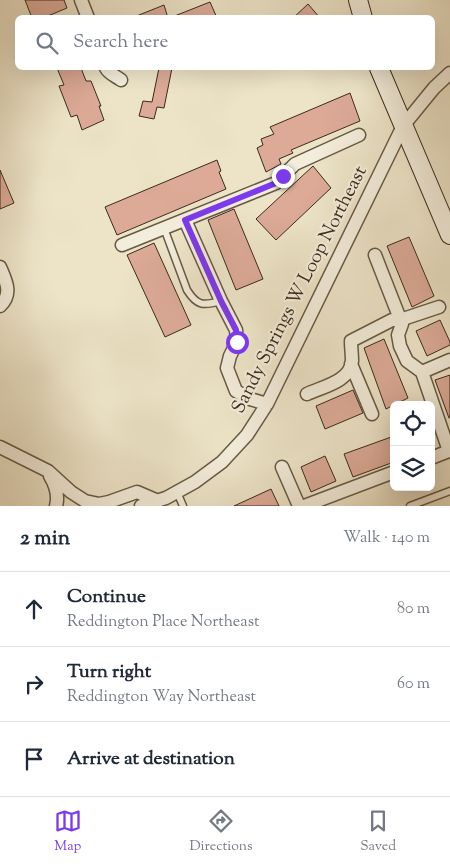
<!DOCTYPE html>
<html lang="en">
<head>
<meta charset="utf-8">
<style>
	body { margin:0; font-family:"Sorts Mill Goudy",serif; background:#f2f2f3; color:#1f2937 }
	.controls { position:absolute; right:15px; bottom:15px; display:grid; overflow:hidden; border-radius:8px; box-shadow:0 5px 20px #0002 }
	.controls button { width:45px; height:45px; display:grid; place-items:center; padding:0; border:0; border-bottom:1px solid #e0e1e3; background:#fff; color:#1f2937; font:25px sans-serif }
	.stop { position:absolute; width:15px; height:15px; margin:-11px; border:4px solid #7c3aed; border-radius:50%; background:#fff }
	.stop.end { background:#7c3aed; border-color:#fff; box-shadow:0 1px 5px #0008 }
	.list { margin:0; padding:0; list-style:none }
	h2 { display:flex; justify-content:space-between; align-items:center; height:65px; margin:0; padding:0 20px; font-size:21px }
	h2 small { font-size:16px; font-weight:400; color:#747a83 }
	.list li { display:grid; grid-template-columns:32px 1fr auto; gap:15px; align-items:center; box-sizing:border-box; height:75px; padding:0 20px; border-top:1px solid #e0e1e3 }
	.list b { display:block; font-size:19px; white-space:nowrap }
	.list p { margin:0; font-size:16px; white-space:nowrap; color:#747a83 }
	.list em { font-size:16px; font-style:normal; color:#747a83 }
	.icon { flex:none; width:28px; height:28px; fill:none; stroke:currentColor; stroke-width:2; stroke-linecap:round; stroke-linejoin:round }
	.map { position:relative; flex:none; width:450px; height:506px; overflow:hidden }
	.search { position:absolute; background:#fff; box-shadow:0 5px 20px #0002; left:15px; right:15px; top:15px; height:55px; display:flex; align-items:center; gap:12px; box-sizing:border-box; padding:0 18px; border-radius:8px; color:#747a83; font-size:19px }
	.sheet { height:290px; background:#fff }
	nav { display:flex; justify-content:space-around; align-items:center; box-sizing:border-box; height:70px; border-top:1px solid #e0e1e3; background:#fff; font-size:14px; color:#747a83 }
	nav a { display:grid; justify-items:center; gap:2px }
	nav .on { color:#7c3aed }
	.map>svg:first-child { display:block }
	.building { fill:#dcaa97; stroke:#3a2b1b }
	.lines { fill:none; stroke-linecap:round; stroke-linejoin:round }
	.lane-casing { stroke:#675946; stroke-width:9 }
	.street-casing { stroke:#675946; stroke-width:15 }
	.secondary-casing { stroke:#3a2b1b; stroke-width:20 }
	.lane { stroke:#f3eddb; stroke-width:6 }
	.street { stroke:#f3eddb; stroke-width:12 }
	.secondary { stroke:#f3eddb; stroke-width:18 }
	.route { stroke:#7c3aed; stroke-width:6 }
	.labels { text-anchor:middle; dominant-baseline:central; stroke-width:4.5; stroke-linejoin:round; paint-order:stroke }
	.street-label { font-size:19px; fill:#3a2b1b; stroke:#f3eddb }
</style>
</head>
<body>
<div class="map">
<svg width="450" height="506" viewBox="0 0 450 506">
	<rect width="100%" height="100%" fill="#ede4c8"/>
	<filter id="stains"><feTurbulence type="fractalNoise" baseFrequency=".004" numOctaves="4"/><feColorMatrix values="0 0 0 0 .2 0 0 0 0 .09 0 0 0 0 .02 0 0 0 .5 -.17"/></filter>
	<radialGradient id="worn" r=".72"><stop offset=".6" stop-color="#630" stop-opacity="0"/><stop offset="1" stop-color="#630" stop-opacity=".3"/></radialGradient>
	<path class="building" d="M25 0H64L67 8 43 18H32Z
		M210 2 217 18H172V17Z
		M308 4 320 18H293Z
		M164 5 168 18H134V17Z
		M57 68H81L86 81H91L101 106H99L104 120 82 130 77 115 71 117 59 86 64 85Z
		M159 68H172L164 108 157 107 154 119 139 116 143 101 152 102Z
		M350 93 360 121 291 150 293 153 279 159 281 164 266 172 257 148 263 145 261 139 274 134 270 127Z
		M217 160 221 171 219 172 226 189 117 235 105 207Z
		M313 166 331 188 276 240 256 219Z
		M0 170 14 203 0 209Z
		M234 209 263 279 236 290 208 220Z
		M409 237 434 296 412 307 387 246Z
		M154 243 191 325 165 337 127 255Z
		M440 320 450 342V345L427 356 416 331Z
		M384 339 408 398 386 409 364 348Z
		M450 375V418H449L435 380Z
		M353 390 363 413 325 429 316 406Z
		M394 436V462L353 477 344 454Z
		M325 456 336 481 311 492 301 467Z
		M271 489 279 506H234Z"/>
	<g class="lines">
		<defs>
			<path id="lane" d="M164 228 187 290C197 306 203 306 221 301
				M177 492 183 506
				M410 506 450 491"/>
			<path id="street" d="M81 0 88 18
				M106 68C109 74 116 76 121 80
				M185 220 221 301 236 330 237 342 230 356 227 368 236 391 250 399 267 404
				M122 245 276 183 295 164 359 135
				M375 255 402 324 398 335 400 346 407 361 422 372 449 451 431 458
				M0 267C6 281 13 294 0 306
				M351 364 372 414
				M422 372 450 360
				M307 394C322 387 351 381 352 361 352 354 351 348 351 341L392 320H400L439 307
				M0 447 48 471 71 492 85 501 99 504 109 502 137 492 158 501
				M282 467 299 506
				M50 476C56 486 59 495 56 506
				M141 506 166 498 195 482 222 462 247 435 267 404 403 126 434 88 450 73
				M304 506 394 472"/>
			<path id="secondary" d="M358 0 363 18
				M379 68 450 235"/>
		</defs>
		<use href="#lane" class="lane-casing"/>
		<use href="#street" class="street-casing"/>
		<use href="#secondary" class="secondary-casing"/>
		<use href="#lane" class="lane"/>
		<use href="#street" class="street"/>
		<use href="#secondary" class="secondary"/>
	</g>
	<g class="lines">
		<path class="route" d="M237 342 236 330 221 301 185 220 276 183 283 176"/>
	</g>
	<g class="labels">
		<g class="street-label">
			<text transform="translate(300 290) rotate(-63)">Sandy Springs W Loop Northeast</text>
		</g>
	</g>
	<rect width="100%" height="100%" filter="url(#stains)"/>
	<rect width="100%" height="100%" fill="url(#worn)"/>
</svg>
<div class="controls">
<button><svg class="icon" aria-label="locate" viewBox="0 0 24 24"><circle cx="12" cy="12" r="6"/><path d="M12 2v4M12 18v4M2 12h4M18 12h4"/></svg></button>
<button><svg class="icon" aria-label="layers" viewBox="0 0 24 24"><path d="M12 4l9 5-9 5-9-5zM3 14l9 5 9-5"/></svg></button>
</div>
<div class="stop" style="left:237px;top:342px"></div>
<div class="stop end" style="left:283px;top:176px"></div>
<div class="search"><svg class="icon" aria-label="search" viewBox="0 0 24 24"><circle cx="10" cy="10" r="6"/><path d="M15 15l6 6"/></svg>Search here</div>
</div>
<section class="sheet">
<h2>2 min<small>Walk · 140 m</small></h2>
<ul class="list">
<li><svg class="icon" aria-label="ahead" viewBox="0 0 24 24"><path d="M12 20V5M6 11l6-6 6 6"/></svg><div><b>Continue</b><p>Reddington Place Northeast</p></div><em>80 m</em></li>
<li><svg class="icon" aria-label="right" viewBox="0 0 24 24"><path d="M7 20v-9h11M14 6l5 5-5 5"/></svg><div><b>Turn right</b><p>Reddington Way Northeast</p></div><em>60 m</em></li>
<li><svg class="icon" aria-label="arrive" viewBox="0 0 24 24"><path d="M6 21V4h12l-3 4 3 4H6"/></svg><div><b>Arrive at destination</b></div></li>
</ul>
</section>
<nav>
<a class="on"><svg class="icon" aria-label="map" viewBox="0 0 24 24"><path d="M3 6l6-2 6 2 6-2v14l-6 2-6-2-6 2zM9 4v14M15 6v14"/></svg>Map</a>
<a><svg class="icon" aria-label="directions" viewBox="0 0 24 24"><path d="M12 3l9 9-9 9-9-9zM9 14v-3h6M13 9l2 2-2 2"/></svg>Directions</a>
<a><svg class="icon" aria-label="saved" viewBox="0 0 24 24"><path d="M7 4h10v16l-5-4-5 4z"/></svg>Saved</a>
</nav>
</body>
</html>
